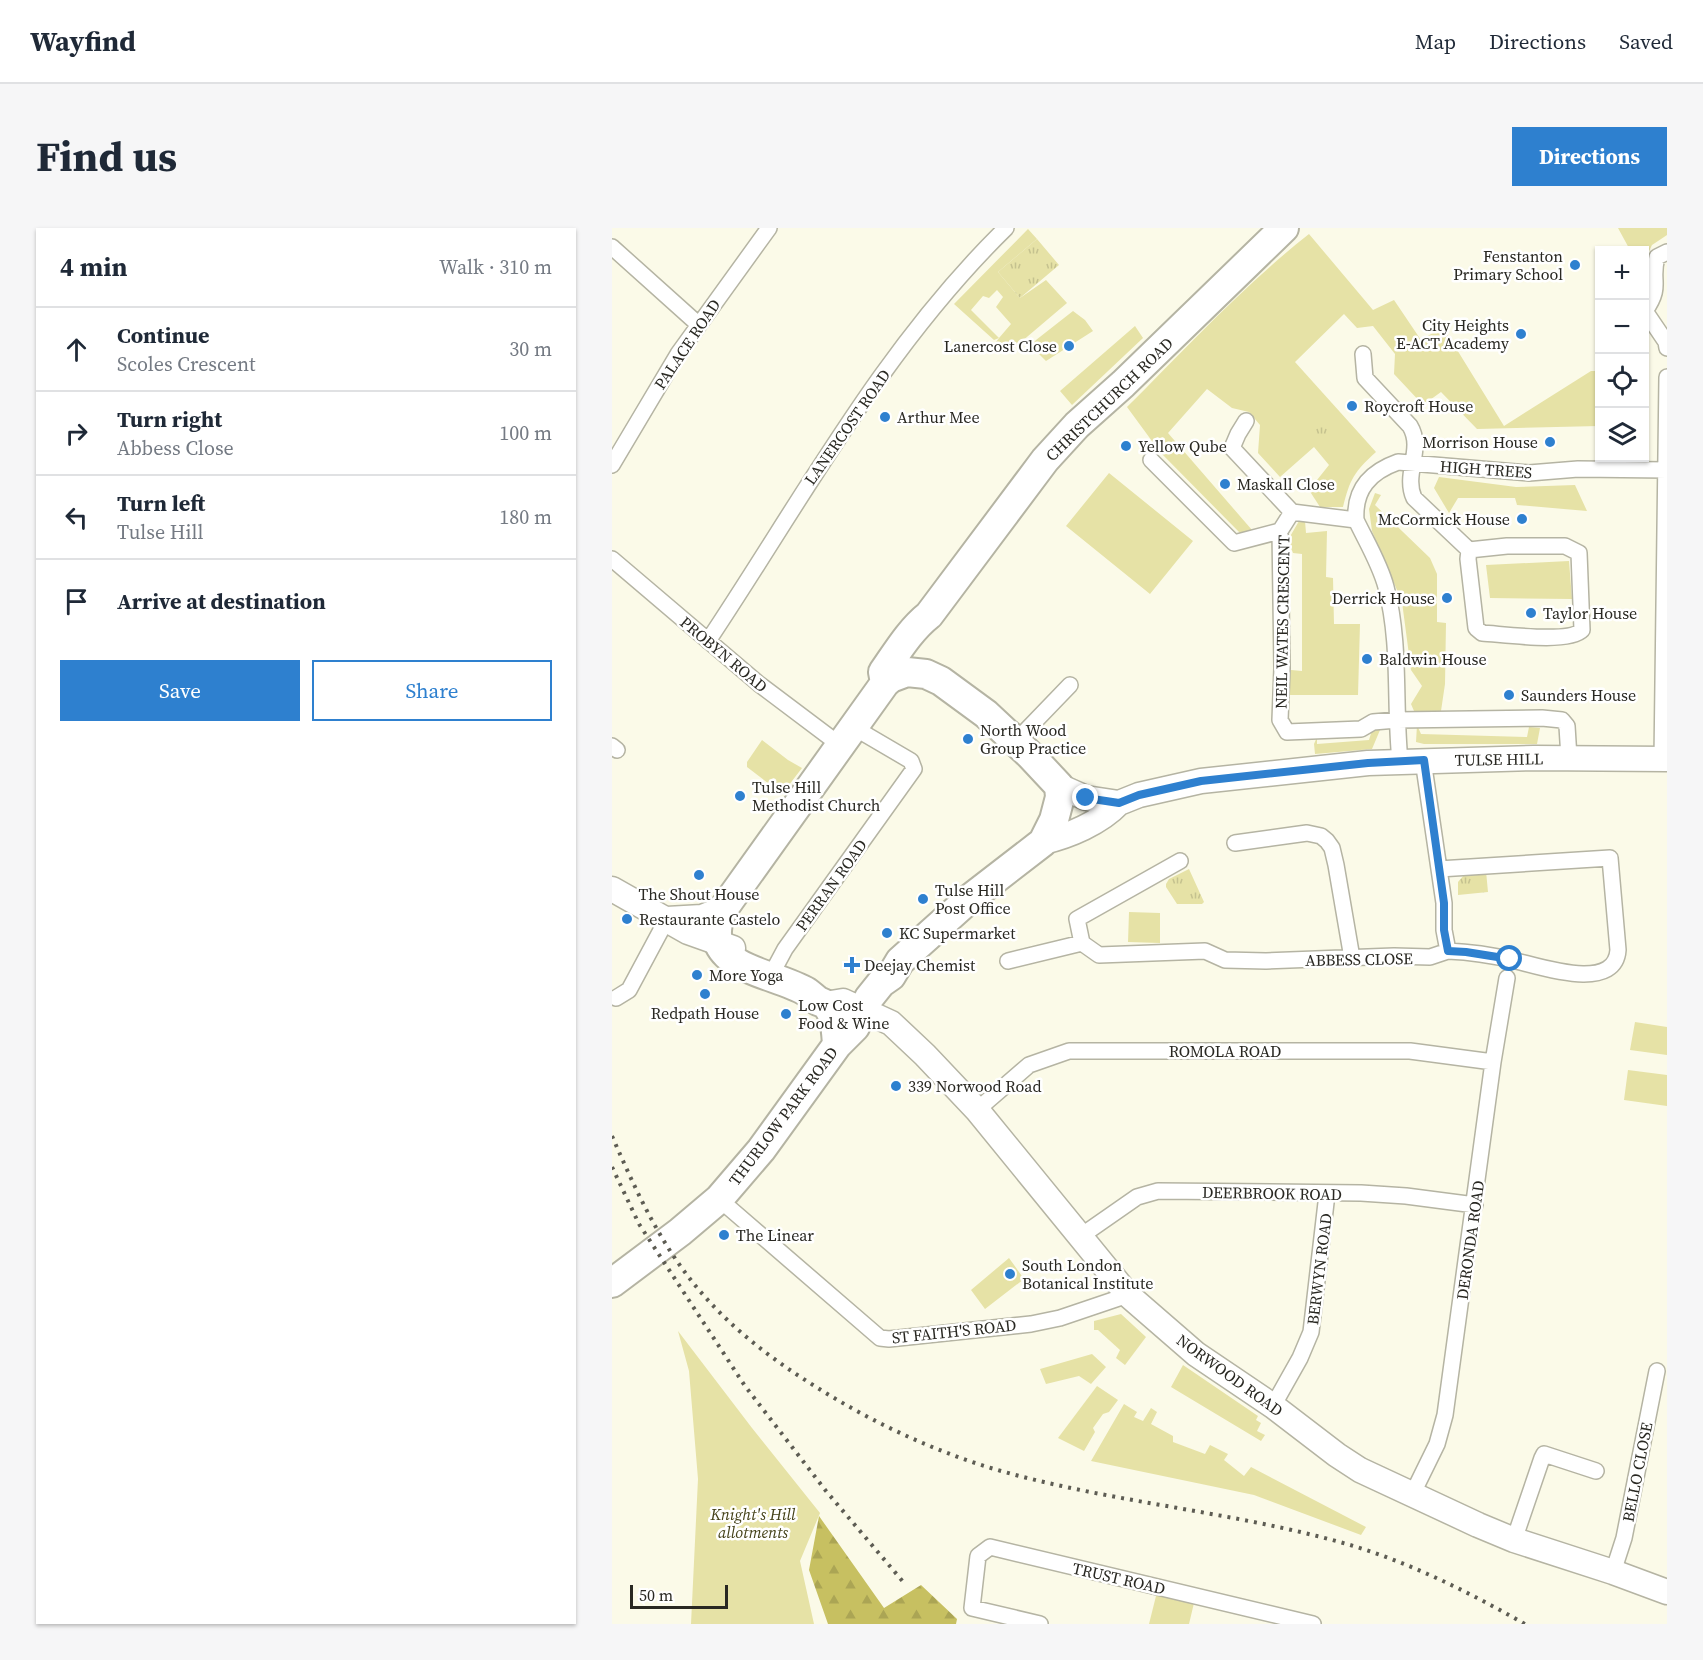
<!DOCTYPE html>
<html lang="en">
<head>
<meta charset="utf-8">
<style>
	body { margin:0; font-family:"Source Serif 4",serif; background:#f6f6f7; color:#1f2937 }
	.controls { position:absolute; right:18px; top:18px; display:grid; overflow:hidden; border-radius:0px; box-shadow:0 2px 4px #0004 }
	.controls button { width:54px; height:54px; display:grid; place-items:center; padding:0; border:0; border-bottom:2px solid #e0e1e3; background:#fff; color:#1f2937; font:30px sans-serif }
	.scale { position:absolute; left:18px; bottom:15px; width:98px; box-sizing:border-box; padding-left:6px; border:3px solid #292822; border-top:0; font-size:16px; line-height:21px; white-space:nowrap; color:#292822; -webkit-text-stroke:4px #fff; paint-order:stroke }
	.stop { position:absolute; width:18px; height:18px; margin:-14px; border:4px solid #2e80cf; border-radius:50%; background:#fff }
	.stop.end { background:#2e80cf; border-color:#fff; box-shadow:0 2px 6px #0008 }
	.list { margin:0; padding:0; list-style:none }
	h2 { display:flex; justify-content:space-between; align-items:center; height:78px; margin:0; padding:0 24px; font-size:26px }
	h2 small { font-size:20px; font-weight:400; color:#747a83 }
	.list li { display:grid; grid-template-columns:39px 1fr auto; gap:18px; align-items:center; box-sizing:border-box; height:84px; padding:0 24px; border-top:2px solid #e0e1e3 }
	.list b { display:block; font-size:22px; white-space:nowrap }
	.list p { margin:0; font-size:20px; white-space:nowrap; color:#747a83 }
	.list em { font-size:20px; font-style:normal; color:#747a83 }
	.actions { display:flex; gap:12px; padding:18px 24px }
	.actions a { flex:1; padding:14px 0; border:2px solid #2e80cf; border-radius:0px; text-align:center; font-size:21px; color:#2e80cf }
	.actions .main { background:#2e80cf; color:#fff }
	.icon { flex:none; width:33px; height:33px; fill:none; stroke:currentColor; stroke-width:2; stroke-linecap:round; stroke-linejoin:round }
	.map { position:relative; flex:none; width:1055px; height:1396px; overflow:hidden; border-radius:0px }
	header { display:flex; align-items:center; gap:36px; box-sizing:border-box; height:84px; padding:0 30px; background:#fff; border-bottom:2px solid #e0e1e3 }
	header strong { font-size:28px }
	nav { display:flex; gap:33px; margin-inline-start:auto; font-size:21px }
	.intro { display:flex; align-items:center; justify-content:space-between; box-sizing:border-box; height:144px; padding:0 36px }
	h1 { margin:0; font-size:42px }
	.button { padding:15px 27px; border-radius:0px; background:#2e80cf; color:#fff; font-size:21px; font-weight:700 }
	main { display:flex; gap:36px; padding:0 36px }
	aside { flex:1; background:#fff; border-radius:0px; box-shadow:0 2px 4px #0004 }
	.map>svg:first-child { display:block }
	.green { fill:#e6e2a6; fill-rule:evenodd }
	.forest { fill:url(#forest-firs) }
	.park { fill:url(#park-tufts) }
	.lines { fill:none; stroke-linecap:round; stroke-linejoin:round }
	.street-casing { stroke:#b5b4a3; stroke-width:18 }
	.primary-casing { stroke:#b5b4a3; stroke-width:27 }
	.highway-casing { stroke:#b5b4a3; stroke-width:32 }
	.street { stroke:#fff; stroke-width:15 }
	.primary { stroke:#fff; stroke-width:24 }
	.highway { stroke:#fff; stroke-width:28 }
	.rail { stroke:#5d5c53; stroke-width:4; stroke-dasharray:3 6; stroke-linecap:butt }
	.route { stroke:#2e80cf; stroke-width:8 }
	.poi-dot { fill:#2e80cf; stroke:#fff; stroke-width:2 }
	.labels { text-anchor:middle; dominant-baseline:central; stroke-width:5; stroke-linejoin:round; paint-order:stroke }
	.poi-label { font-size:16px; fill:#292822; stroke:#fff; text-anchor:start }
	.street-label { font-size:16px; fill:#292822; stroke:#fff }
	.park-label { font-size:16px; font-style:italic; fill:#444118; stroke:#fff }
</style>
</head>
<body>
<header>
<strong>Wayfind</strong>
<nav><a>Map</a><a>Directions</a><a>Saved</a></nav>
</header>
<div class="intro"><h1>Find us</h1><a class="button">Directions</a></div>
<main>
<aside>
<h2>4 min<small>Walk · 310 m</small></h2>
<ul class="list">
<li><svg class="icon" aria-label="ahead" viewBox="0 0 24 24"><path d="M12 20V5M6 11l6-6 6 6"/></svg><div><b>Continue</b><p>Scoles Crescent</p></div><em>30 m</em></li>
<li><svg class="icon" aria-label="right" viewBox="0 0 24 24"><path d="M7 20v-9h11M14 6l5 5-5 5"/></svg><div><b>Turn right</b><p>Abbess Close</p></div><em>100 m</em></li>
<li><svg class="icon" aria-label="left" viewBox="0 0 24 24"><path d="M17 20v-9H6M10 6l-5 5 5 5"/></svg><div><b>Turn left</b><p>Tulse Hill</p></div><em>180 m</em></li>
<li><svg class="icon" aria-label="arrive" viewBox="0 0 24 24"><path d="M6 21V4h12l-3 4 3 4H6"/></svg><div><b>Arrive at destination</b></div></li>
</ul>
<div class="actions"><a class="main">Save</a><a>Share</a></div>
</aside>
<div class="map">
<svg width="1055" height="1396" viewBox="0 0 1055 1396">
	<defs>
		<pattern id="forest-firs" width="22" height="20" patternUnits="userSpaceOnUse" patternTransform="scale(1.5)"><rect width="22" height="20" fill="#c7c061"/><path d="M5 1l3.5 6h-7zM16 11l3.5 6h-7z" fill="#aba554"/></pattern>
		<pattern id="park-tufts" width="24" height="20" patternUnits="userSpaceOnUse" patternTransform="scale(1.5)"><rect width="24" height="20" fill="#e6e2a6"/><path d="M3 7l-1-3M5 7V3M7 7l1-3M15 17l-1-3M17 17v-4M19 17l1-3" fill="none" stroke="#c5c28f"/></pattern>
	</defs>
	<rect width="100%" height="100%" fill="#fbfae8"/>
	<path class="green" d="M1006 0H1055V7L1040 17 1033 31 1032 22H1018Z
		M416 1 425 11 386 44 408 70 434 52 455 75 396 125 384 114 387 110 382 112 342 76ZM385 62 391 69 384 79 399 96 387 110 359 82 371 68 377 70Z
		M697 6 761 82 782 72 809 112 831 99 892 198 979 143H987V198L865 201 829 164 811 177 782 146 783 126 761 98 745 100 732 86 683 134 764 224C742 244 738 251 731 279H708L697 262 717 237 702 219 668 249 646 225 648 197 637 184 620 180 595 161 556 205 640 302 628 305 548 224 515 179C574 120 631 58 697 6Z
		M461 83 473 92 481 103 434 133 419 118 424 112Z
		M523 98 531 110 460 177 448 163Z
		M497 245 581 313 538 366 454 298Z
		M827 249 904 259 963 257 975 283 905 277 903 270H846L837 285 822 260Z
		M763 265 769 267 763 277 818 330 825 346V394L834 395 833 456 829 483H802L799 476 810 458 799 442 790 374 760 303 757 281Z
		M687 293H693L694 305 715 303 714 349 721 350 722 396H748L746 467H675L679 442 690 443V326L681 325 676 312Z
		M957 333 960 371 878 370 874 337Z
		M805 497 809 506 915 509 917 499 928 500 925 516H812L804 514Z
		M761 499 768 502 760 521 703 526 702 516 705 509V516L757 512Z
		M150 512 176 532 190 540 170 566 135 539V534Z
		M517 684 548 685V715L516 714Z
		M1023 794 1055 799V827L1018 822Z
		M1016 842 1055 847V878L1012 872Z
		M397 1030 412 1051 373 1081 359 1062Z
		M509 1086 534 1109 513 1137 504 1130 508 1122 486 1102H482V1093Z
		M66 1103 140 1200 208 1285 188 1333 202 1396H79L86 1251 77 1143Z
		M480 1126 494 1139 479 1156 467 1148 434 1156 428 1141Z
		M571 1137 646 1188 644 1192 649 1195 645 1203 653 1207 649 1213 559 1159Z
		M485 1158 506 1172 497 1184 491 1186 481 1200 483 1204 472 1223 446 1210Z
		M512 1176 525 1184 522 1189 531 1193 539 1180 545 1184 539 1196 561 1208V1214L593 1226 598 1217 616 1226 612 1232 632 1248 639 1239 754 1299 749 1307 642 1267 479 1233Z
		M545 1364 582 1375 577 1396H537Z"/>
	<path class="forest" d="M207 1288 272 1380 309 1357 345 1391 344 1396H216L197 1342Z"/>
	<path class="park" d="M425 11 447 37 408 70 386 44Z
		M694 199a12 12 0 1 1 24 0a12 12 0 1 1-24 0Z
		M577 641 592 674 590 676H565L554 659V656L557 651Z
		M874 643 876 664 846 667V654L852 647Z"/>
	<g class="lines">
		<defs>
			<path id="street" d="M0 19 87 97
				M1055 24 1045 29C1038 54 1051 57 1033 83L1054 114 1055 120
				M751 126 753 150 798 198C812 221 791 246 802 270L857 322
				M634 193 626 206 620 220 680 284 744 292
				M539 232 622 315 668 303
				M0 237 66 126 157 0
				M680 284 668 303 670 440 668 492 675 504 749 501 761 494 785 492 930 490 950 492 955 498 957 530
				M895 318H953L967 325 970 402C957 416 890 406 870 405L864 400 856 331 857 322Z
				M0 331 147 456 228 517
				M96 413C190 272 271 120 394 0
				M404 513 458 457
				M0 518 5 522
				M1050 531 1055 149
				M788 533C782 475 789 416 774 359 768 336 754 313 744 292 742 261 758 244 786 234L917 245 966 241 1055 242
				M623 615 695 605 709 608 715 613 720 620 724 637 740 730
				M827 641 998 630 1006 722C1003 766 924 737 900 732 879 727 857 724 836 723
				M470 715 487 727 593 723 613 732 654 733 782 728 818 729 836 723 832 702V675L811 532
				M470 715 465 691 568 633
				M396 733 470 715
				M158 749 173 721 302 541 299 533 241 499
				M4 770 17 762 55 691
				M365 882 417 837 457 823H798L881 834
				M107 971 268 1110 277 1111 419 1096 448 1090 516 1067
				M469 1008 525 969 546 963 749 965 794 968 863 977
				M661 1178 688 1130 699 1104 715 966
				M800 1267 825 1216 833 1187 881 834 895 750
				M902 1312 930 1230 932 1226 984 1243
				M1001 1344 1012 1310 1045 1143
				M428 1396 360 1380 366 1328 378 1319 701 1396"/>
			<path id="primary" d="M447 558 474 570 507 575 527 567 589 553 756 535 922 530 1055 531
				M431 614C457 608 488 595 507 575
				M0 661 76 704 121 720
				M55 691 90 689 112 680
				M213 776 231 773 279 795 313 827 365 882 516 1067 584 1126 661 1178 725 1227 748 1242 866 1297 902 1312 1001 1344 1055 1364"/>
			<path id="highway" d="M273 455 271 444C285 424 298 402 317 387L433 232 465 197 511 156 672 0
				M0 1055 68 1004 107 971 149 922 225 817 243 799 257 770 269 755 279 748 288 733 356 672 431 614 442 592 448 569 447 558 418 527 374 486 329 453 314 446 295 444 279 450 273 455 112 680C81 740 160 743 195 764 199 767 202 770 206 773 208 774 212 775 214 777 224 787 224 804 225 817"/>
		</defs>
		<use href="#street" class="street-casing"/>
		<use href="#primary" class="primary-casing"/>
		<use href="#highway" class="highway-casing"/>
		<use href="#street" class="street"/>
		<use href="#primary" class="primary"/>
		<use href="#highway" class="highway"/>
		<path class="rail" d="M0 908C21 956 43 1005 75 1047 109 1092 153 1127 201 1157 259 1194 323 1224 389 1243 499 1274 614 1283 724 1313 791 1331 853 1362 913 1396
			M0 939 27 996 133 1158 214 1263 293 1356"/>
	</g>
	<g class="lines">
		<path class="route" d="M474 570 507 575 527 567 589 553 756 535 812 532 832 675V702L836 723 854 724 898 731"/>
	</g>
	<g class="poi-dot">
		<circle cx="963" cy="37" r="6"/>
		<circle cx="909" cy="106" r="6"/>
		<circle cx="457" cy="118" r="6"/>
		<circle cx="740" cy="178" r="6"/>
		<circle cx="273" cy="189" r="6"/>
		<circle cx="938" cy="214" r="6"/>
		<circle cx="514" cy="218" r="6"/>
		<circle cx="613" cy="256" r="6"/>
		<circle cx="910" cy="291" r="6"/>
		<circle cx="835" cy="370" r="6"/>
		<circle cx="919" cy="385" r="6"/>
		<circle cx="755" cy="431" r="6"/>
		<circle cx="897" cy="467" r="6"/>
		<circle cx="356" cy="511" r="6"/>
		<circle cx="128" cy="568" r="6"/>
		<circle cx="87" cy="647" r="6"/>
		<circle cx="311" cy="671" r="6"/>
		<circle cx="15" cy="691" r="6"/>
		<circle cx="275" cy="705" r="6"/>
		<path d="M237 728h6v6h6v6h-6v6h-6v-6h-6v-6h6z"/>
		<circle cx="85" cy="747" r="6"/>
		<circle cx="93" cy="766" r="6"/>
		<circle cx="174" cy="786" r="6"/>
		<circle cx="284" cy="858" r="6"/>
		<circle cx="112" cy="1007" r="6"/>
		<circle cx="398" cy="1046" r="6"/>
	</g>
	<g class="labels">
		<g class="poi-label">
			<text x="951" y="28" text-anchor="end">Fenstanton<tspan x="951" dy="18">Primary School</tspan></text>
			<text x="897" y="97" text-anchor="end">City Heights<tspan x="897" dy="18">E-ACT Academy</tspan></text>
			<text x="445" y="118" text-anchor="end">Lanercost Close</text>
			<text x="752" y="178">Roycroft House</text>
			<text x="285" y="189">Arthur Mee</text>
			<text x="926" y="214" text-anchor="end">Morrison House</text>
			<text x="526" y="218">Yellow Qube</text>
			<text x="625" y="256">Maskall Close</text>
			<text x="898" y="291" text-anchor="end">McCormick House</text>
			<text x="823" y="370" text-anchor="end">Derrick House</text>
			<text x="931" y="385">Taylor House</text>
			<text x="767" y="431">Baldwin House</text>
			<text x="909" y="467">Saunders House</text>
			<text x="368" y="502">North Wood<tspan x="368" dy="18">Group Practice</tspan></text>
			<text x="140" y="559">Tulse Hill<tspan x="140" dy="18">Methodist Church</tspan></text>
			<text x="323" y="662">Tulse Hill<tspan x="323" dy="18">Post Office</tspan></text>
			<text x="87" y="666" text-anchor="middle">The Shout House</text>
			<text x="27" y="691">Restaurante Castelo</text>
			<text x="287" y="705">KC Supermarket</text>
			<text x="252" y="737">Deejay Chemist</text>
			<text x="97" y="747">More Yoga</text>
			<text x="186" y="777">Low Cost<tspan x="186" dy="18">Food &amp; Wine</tspan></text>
			<text x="93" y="785" text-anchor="middle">Redpath House</text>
			<text x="296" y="858">339 Norwood Road</text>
			<text x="124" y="1007">The Linear</text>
			<text x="410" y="1037">South London<tspan x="410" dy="18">Botanical Institute</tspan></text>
		</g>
		<g class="street-label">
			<text transform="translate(75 116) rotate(-56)">PALACE ROAD</text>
			<text transform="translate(497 171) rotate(-44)">CHRISTCHURCH ROAD</text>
			<text transform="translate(235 199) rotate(-55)">LANERCOST ROAD</text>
			<text transform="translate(874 241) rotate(4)">HIGH TREES</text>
			<text transform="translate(670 394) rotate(-89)">NEIL WATES CRESCENT</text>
			<text transform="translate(112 426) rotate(40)">PROBYN ROAD</text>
			<text transform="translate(887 531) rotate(-1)">TULSE HILL</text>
			<text transform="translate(219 657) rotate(-54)">PERRAN ROAD</text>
			<text transform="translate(747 731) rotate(-1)">ABBESS CLOSE</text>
			<text x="613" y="823">ROMOLA ROAD</text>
			<text transform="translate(171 888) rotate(-53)">THURLOW PARK ROAD</text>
			<text transform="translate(660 965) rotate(1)">DEERBROOK ROAD</text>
			<text transform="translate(858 1012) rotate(-82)">DERONDA ROAD</text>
			<text transform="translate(707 1041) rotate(-83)">BERWYN ROAD</text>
			<text transform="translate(342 1103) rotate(-6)">ST FAITH'S ROAD</text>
			<text transform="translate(618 1147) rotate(36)">NORWOOD ROAD</text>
			<text transform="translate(1025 1244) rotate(-79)">BELLO CLOSE</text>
			<text transform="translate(507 1350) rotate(13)">TRUST ROAD</text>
		</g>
		<g class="park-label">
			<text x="141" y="1286">Knight's Hill<tspan x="141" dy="18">allotments</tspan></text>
		</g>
	</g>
</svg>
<div class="controls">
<button>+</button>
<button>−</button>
<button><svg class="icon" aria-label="locate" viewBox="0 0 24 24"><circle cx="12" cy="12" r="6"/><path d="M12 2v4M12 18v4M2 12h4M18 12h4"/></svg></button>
<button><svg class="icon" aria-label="layers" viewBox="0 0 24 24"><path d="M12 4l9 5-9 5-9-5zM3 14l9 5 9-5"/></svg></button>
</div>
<div class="scale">50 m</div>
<div class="stop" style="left:898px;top:731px"></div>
<div class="stop end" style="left:474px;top:570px"></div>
</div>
</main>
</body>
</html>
